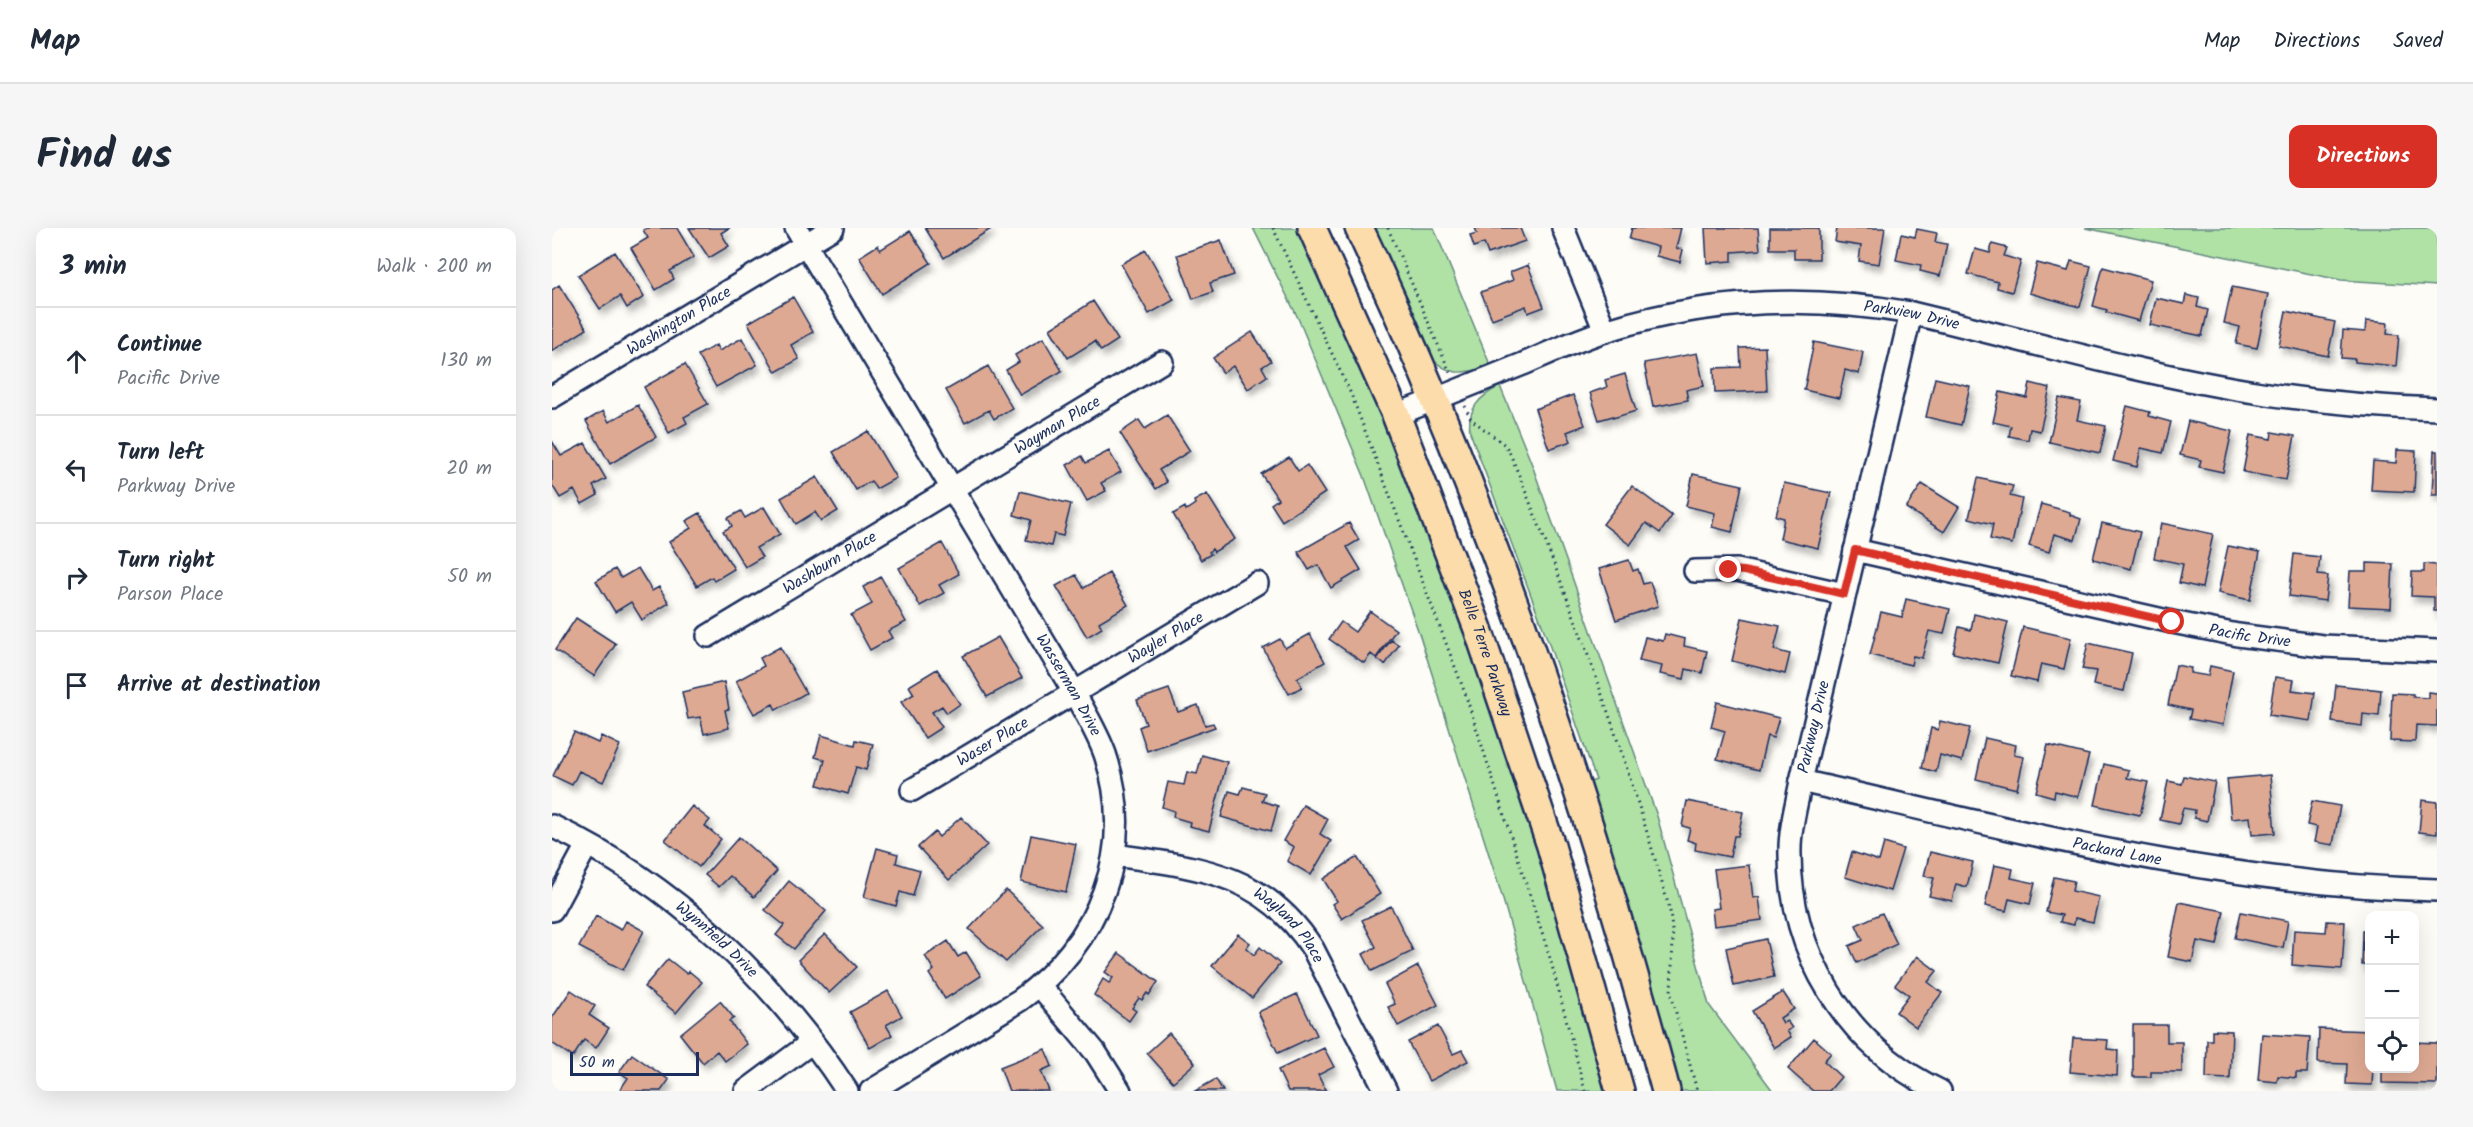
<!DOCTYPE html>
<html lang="en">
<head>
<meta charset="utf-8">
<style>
	body { margin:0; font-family:Kalam,sans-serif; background:#f6f6f7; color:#1f2937 }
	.controls { position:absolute; right:18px; bottom:18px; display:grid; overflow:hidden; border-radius:12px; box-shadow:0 6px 24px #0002 }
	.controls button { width:54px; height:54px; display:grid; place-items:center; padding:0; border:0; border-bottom:2px solid #e0e1e3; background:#fff; color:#1f2937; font:30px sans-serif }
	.scale { position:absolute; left:18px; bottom:15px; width:129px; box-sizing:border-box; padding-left:6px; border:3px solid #1b2f5e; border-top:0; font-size:16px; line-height:21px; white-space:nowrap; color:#1b2f5e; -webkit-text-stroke:4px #fdfcf7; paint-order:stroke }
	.stop { position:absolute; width:18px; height:18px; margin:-14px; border:4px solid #d93025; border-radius:50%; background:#fff }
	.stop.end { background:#d93025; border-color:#fff; box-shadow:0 2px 6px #0008 }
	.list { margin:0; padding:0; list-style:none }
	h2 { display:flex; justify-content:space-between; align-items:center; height:78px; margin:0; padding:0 24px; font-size:26px }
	h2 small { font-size:20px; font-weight:400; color:#747a83 }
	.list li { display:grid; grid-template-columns:39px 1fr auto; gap:18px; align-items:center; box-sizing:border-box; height:108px; padding:0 24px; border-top:2px solid #e0e1e3 }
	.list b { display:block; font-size:22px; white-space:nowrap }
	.list p { margin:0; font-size:20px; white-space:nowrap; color:#747a83 }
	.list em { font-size:20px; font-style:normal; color:#747a83 }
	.icon { flex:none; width:33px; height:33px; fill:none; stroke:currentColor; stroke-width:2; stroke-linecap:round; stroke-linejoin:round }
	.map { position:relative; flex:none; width:1885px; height:863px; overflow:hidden; border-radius:12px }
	header { display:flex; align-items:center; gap:36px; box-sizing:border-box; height:84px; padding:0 30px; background:#fff; border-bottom:2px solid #e0e1e3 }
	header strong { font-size:28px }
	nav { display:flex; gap:33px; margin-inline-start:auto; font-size:21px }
	.intro { display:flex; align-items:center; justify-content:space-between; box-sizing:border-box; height:144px; padding:0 36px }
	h1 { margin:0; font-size:42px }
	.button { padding:15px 27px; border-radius:12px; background:#d93025; color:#fff; font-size:21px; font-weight:700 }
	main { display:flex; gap:36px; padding:0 36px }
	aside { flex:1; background:#fff; border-radius:12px; box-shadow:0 6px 24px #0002 }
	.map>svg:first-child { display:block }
	.green { fill:#afe2a4; stroke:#658881; stroke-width:1.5 }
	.building { fill:#dea993; stroke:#1b2f5e; stroke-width:1.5; filter:url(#shadow) }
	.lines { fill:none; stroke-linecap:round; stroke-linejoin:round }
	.minor-casing { stroke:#1b2f5e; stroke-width:26 }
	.major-casing { stroke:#1b2f5e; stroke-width:32 }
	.path { stroke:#1b2f5e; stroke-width:3; stroke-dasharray:1.5 4.5; stroke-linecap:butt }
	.minor { stroke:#fdfcf7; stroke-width:21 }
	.major { stroke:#fddcac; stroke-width:27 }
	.route { stroke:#d93025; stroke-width:8 }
	.labels { text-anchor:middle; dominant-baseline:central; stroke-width:6; stroke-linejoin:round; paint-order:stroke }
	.street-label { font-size:16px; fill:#1b2f5e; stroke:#fdfcf7 }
</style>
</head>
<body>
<header>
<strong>Map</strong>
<nav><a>Map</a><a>Directions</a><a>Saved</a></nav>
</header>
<div class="intro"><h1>Find us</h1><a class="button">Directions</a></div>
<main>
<aside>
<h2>3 min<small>Walk · 200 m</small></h2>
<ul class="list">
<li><svg class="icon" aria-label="ahead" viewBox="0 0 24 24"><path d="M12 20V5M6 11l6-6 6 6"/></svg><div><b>Continue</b><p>Pacific Drive</p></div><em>130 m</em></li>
<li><svg class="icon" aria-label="left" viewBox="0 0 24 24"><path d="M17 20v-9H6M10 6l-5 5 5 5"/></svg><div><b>Turn left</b><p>Parkway Drive</p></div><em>20 m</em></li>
<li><svg class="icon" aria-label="right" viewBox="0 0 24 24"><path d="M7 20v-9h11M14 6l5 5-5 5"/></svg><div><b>Turn right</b><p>Parson Place</p></div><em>50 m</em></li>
<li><svg class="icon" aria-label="arrive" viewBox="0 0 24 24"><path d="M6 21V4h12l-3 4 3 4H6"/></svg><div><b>Arrive at destination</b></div></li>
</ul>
</aside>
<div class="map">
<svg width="1885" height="863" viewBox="0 0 1885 863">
	<defs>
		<filter id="shadow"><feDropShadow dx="3.5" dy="6" stdDeviation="3" flood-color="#0004"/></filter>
	</defs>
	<rect width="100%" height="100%" fill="#fdfcf7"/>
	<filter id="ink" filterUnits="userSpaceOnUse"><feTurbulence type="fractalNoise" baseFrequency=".0167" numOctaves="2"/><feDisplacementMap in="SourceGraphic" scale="12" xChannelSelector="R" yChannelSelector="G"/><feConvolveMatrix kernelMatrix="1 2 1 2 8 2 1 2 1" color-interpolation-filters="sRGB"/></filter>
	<g filter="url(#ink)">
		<path class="green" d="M701 0H748L841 210 954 510 1059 863H1005L950 668 868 408 812 248 746 90Z
			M817 0H882L939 139C912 145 899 150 878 129Z
			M1533 0H1885V58L1789 52Z
			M948 158 979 234 1105 588 1157 777 1221 863H1124L1036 555 1044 552 996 413 918 204C915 181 928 168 948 158Z"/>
		<path class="building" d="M95 0H125L142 29 118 43 122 51 104 62 79 20 96 10 91 2Z
			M137 0H177L169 5 177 18 157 30Z
			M373 0H438L439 1 392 30Z
			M923 0H968L973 13 936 26 932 15 922 19 918 7 925 5Z
			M1080 0H1129L1124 20 1131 22 1128 34 1104 28 1106 19 1077 11Z
			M1153 0H1206L1208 22 1180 24V33L1155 35Z
			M1218 0H1267V31H1242V21H1218Z
			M1285 0H1333L1327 36 1307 33 1309 18 1283 14Z
			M1365 1 1385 5 1383 14 1395 16 1388 48 1368 43 1369 37 1344 32 1349 6 1363 9Z
			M358 3 379 35 330 66 307 29 326 17 328 22Z
			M669 12 682 47 658 55 661 64 641 71 625 27Z
			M1440 16 1455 20 1452 28 1469 33 1460 64 1445 60 1446 54 1416 46 1423 21 1438 25Z
			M594 22 622 72 597 86 569 36Z
			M63 24 92 69 75 80 68 68 48 81 26 47Z
			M1519 33 1539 38 1528 79 1477 65 1485 35 1516 43Z
			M976 37 992 79 976 85 974 78 940 91 929 64 961 52 958 44Z
			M1551 39 1599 52 1587 93 1554 84 1555 82 1541 78Z
			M7 57 35 101 0 123V62Z
			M1680 59 1716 66 1705 120 1684 116 1688 99 1672 95Z
			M1634 67 1647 70 1645 79 1656 82 1650 108 1598 97 1604 70 1632 76Z
			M241 69 261 104 239 117 247 131 224 144 196 95Z
			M541 73 566 112 549 123 543 113 516 130 498 101Z
			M1734 83 1783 94 1776 128 1727 118Z
			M1814 93 1836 95 1835 106 1847 107 1844 138 1803 134V131L1789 130 1791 102 1813 104Z
			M700 104 719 133 710 139 715 148 696 161 681 138 671 145 661 130Z
			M190 110 205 137 164 159 146 127 164 117 167 123Z
			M491 110 510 143 468 167 454 142 467 134 463 127Z
			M1262 114 1311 124 1307 146 1293 142 1287 170 1252 162Z
			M1213 119 1215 163 1163 165 1162 140 1189 139 1188 120Z
			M1145 125 1152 158 1134 162 1136 172 1101 179 1092 135Z
			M133 136 156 176 132 189 135 195 117 205 92 159Z
			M436 138 460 180 442 191 437 182 413 195 394 162Z
			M1073 146 1084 183 1061 190V188L1047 192 1038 165 1055 159 1053 152Z
			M1383 150 1418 158 1409 197 1374 189Z
			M1478 155 1498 160 1488 203 1478 201 1476 212 1457 208 1459 198 1441 194 1448 164 1475 170Z
			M1021 167 1033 197 1015 204 1019 213 997 221 983 181Z
			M1507 170 1529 174 1525 192 1554 198 1548 225 1497 214Z
			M86 177 104 209 58 236 34 193 51 183 57 194Z
			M1575 178 1598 184 1597 188 1619 194 1611 225 1589 220 1585 239 1561 233Z
			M615 187 638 223 607 242 615 254 604 261 568 205 587 192 593 201Z
			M1636 193 1680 203 1671 244 1647 239 1649 232 1628 227Z
			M316 203 344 250 324 261 319 253 304 262 281 224Z
			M1720 204 1743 208 1734 252 1691 244 1698 207 1719 211Z
			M0 213 9 228 33 215 54 251 41 258 46 267 30 276 22 262 8 270 0 257Z
			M1845 222 1864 223 1862 264 1819 262 1821 233 1844 235Z
			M557 223 569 244 549 255 554 263 535 273 515 237 530 228 534 235Z
			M1882 223H1885V267H1880Z
			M737 229 746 243 755 237 773 265 730 293 719 276 726 271 709 246Z
			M1141 246 1190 257 1180 304 1160 299 1163 285 1134 278Z
			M265 249 286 283 269 293 263 284 244 296 229 270Z
			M1426 250 1461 258 1458 268 1470 271 1460 316 1438 311 1441 296 1417 290Z
			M1232 255 1279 265 1266 320 1228 311 1232 290 1224 288Z
			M1370 256 1407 279 1392 304 1354 280Z
			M1080 258 1120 288 1108 305 1094 295 1078 317 1051 296Z
			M468 263 519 276 511 308 502 306 499 318 474 312 479 292 462 287Z
			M655 266 683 311 662 324 660 321 657 324 659 326 649 332 621 286 633 279 634 282 643 276 642 273Z
			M1489 276 1518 284V287L1529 291 1523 312 1502 306 1497 324 1477 318Z
			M212 279 228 306 204 320 210 329 193 339 171 303 180 298 176 290 189 283 193 290Z
			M148 285 182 341 162 353 160 349 145 358 117 314 139 300 134 293Z
			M797 295 807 312 795 319 809 342 779 360 766 337 757 342 746 324Z
			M1550 295 1588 304 1579 341 1541 331Z
			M1609 295 1661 306 1650 360 1627 355 1631 336 1602 330Z
			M390 315 407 346 387 357 392 365 368 378 347 340Z
			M1676 318 1708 324 1698 372 1666 365Z
			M1742 326 1768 329 1766 347 1776 348 1773 373 1737 368Z
			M1077 332 1081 343 1086 341 1091 356 1098 354 1106 378 1064 392 1047 341Z
			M1815 335 1841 336 1839 380 1796 378 1798 343H1815Z
			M1872 336 1885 337V383H1882V369L1859 368 1860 344H1872Z
			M86 340 100 363 107 359 117 375 90 392 79 374 63 384 44 353 63 341 69 350Z
			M557 345 576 377 547 394 550 400 535 409 504 358 524 347 532 360Z
			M329 349 354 394 336 403 340 410 318 422 299 387 320 376 311 359Z
			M1354 371 1398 381 1392 406 1377 403 1370 430 1361 428 1359 437 1318 427 1329 384 1350 389Z
			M818 383 844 402 824 430 819 426 812 435 777 411 789 394 803 404Z
			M1422 386 1456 394 1446 435 1401 425 1407 399 1419 402Z
			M24 390 64 416 42 448 3 422Z
			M1190 390 1228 398 1222 422 1238 426 1233 446 1180 433Z
			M1471 399 1519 410 1512 441 1489 436 1485 454 1459 448Z
			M758 406 773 434 745 450 750 459 737 466 711 420 728 411 733 420Z
			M1113 406 1133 411 1132 418 1155 423 1150 445 1134 441 1132 451 1108 446 1110 438 1087 433 1093 409 1111 413Z
			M446 409 470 450 435 469 411 428Z
			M839 412 847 417 833 437 825 431Z
			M1536 415 1580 425 1572 463 1541 457 1544 443 1530 441Z
			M228 419 254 465 224 482 221 476 202 486 184 453 212 438 208 430Z
			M1624 437 1639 440 1638 445 1656 448 1658 438 1681 443 1671 497 1637 491 1639 482 1616 477Z
			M385 441 408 476 395 485 390 478 380 484 390 499 373 510 349 474 362 466 357 458Z
			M1723 449 1742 452 1740 462 1763 465 1759 493 1717 487Z
			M172 454 177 481 173 482 177 500 152 506 148 489 136 491 130 464Z
			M1784 457 1829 462 1827 488 1811 486 1810 498 1780 494Z
			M617 461 626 484 646 477 653 497 661 495 663 499 595 523 587 499 594 496 585 472Z
			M1876 464 1885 465V498L1864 497 1863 514 1838 513 1840 465 1861 466V469L1876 470Z
			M1165 474 1227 490 1221 510 1215 508 1207 542 1165 531 1173 503 1159 499Z
			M1388 493 1418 500 1410 533 1388 527 1384 544 1370 540 1379 500 1386 502Z
			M22 504 46 515 49 508 68 517 51 554 27 543 20 557 1 548Z
			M269 507 303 517 304 512 321 516 314 542 304 539 296 566 266 557 273 532 263 529Z
			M1433 510 1464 517 1462 527 1472 529 1465 561 1424 551Z
			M1496 517 1537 527 1526 569 1503 563 1502 569 1484 564Z
			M650 527 675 534 657 603 637 598 638 594 621 589 622 583 610 579 616 554 632 557 635 544 645 546Z
			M1552 536 1577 542 1575 550 1596 554 1588 587 1543 577Z
			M1718 547 1723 605 1700 607 1698 589 1679 591 1675 551Z
			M1632 548 1663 554 1655 593 1642 590 1643 582 1631 580 1627 596 1608 592 1616 553 1630 556Z
			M691 559 713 565 710 573 726 578 719 603 669 589 677 563 688 566Z
			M1870 572 1885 574V606L1867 604Z
			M1135 573 1191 584 1186 608H1182L1178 629 1143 622 1144 615 1135 612 1138 600 1130 598Z
			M1760 573 1788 578 1781 617 1762 614 1765 599 1755 597Z
			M751 577 776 591 768 606 779 613 759 647 735 633 742 619 731 613Z
			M140 578 158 592 153 598 169 611 147 639 113 612Z
			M409 589 435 617 397 652 366 619 383 604 387 609Z
			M479 607 524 616 514 664 469 654Z
			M187 609 225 643 202 669 178 648 167 659 153 647Z
			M1332 615 1351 621 1338 663 1293 649 1300 624 1327 633Z
			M325 620 346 626 344 635 368 642 361 668 348 664 344 678 312 669Z
			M1378 624 1421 634 1415 659 1404 656 1400 673 1377 668 1382 650 1372 648Z
			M805 629 828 666 790 691 780 676 785 673 771 651Z
			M1197 637 1201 670 1207 669 1210 692 1162 698 1160 681 1167 680 1162 641Z
			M1442 637 1461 641 1459 650 1483 655 1478 676 1457 671 1454 683 1433 678Z
			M1502 649 1522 653 1520 663 1547 669 1541 694 1523 690 1522 697 1508 694 1510 687 1494 684Z
			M237 653 274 683 242 721 224 707 232 697 213 682Z
			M454 662 491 697 454 734 417 701Z
			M1627 674 1672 683 1665 717 1645 713 1640 734 1616 729Z
			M839 678 861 723 820 743 811 726 824 719 810 692Z
			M1689 684 1736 693 1731 720 1683 710Z
			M1330 685 1345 716 1305 735 1297 718 1311 712 1304 697Z
			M44 688 69 702 74 693 92 703 71 742 27 719Z
			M1775 693 1793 694 1790 741 1740 737 1742 702 1774 704Z
			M1811 703H1818V737H1810Z
			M273 706 305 739 277 765 246 732Z
			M686 706 698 715 694 720 702 727 708 719 728 736 700 770 660 738Z
			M1214 711 1222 749 1182 758 1174 720Z
			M396 713 406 729 414 724 429 748 393 771 377 746 382 742 373 728Z
			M567 725 606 754 597 767 595 765 590 772 587 770 580 780 584 783 577 793 542 767 551 751 557 755 561 750 553 744Z
			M1365 728 1385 743 1376 754 1390 765 1364 799 1344 784 1357 767 1343 757Z
			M116 731 135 746 137 743 150 754 124 785 92 759Z
			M866 738 886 777 846 798 836 779 843 776 833 756Z
			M19 762 43 778 37 787 57 800 44 820 32 812 21 829 0 815V790Z
			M336 763 350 788 334 797 340 807 318 820 298 784Z
			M1231 764 1242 781 1228 790 1231 795 1235 793 1240 800 1235 803 1239 809 1222 820 1200 783Z
			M745 766 765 807 726 825 706 784Z
			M168 773 182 790 177 793 195 816 173 833 165 823 151 835 128 806Z
			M1581 797H1615V814H1630V844H1599V849H1581Z
			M886 798 901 826 910 822 916 833 877 853 856 814Z
			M1767 801 1818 803V840H1821L1820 857 1794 856 1795 836 1766 835Z
			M1660 802 1680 803 1678 851 1654 850 1655 812H1660Z
			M617 805 643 835 621 854 595 825Z
			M1710 806 1758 809 1755 845H1744V850L1726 848 1725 854 1706 852Z
			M1262 810 1279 825 1272 833 1289 849 1277 863H1261L1236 841Z
			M1521 810 1556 812 1555 821 1566 822 1565 848 1518 844Z
			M1862 814 1885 815V856L1830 855V840H1862Z
			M772 820 782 839 766 847 774 863H736L726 842Z
			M493 821 500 838 489 843 497 863H457L448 839Z
			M80 826 117 852 109 863H67L76 850 67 844Z
			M664 851 671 863H643Z"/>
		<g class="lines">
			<defs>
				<g id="minor">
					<path id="s1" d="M244 0 522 464C533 485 545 504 553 526 585 621 547 715 468 772L319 863"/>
					<path d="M1011 0 1053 103"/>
					<path d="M1359 85 1249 553C1245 575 1238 598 1238 620 1236 724 1295 819 1388 863"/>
					<path id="s2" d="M0 169 281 0"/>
					<path id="s3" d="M844 187C887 170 929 153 971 136 999 124 1027 111 1056 102 1155 71 1257 67 1359 85 1473 112 1592 147 1709 165 1767 174 1826 179 1885 181"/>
					<path id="s4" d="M1303 322 1620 394 1686 407 1771 418 1885 423"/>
					<path d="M1143 343 1185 342 1292 366"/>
					<path id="s5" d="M156 408 610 134"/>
					<path id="s6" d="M1249 553C1459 601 1668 657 1885 662"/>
					<path id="s7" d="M360 562 705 355"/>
					<path id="s8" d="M0 598C121 656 222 751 295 863"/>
					<path id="s9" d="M562 627C644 639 712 644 761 721L834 863"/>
					<path d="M0 682 35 617"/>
					<path d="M488 758 544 825 568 863"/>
					<path d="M194 863 260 814"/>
				</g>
				<g id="major">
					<path id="s10" d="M760 0 844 187 926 401 999 618 1068 863"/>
					<path d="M807 0C937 277 1035 567 1114 863"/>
				</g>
			</defs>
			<use href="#minor" class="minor-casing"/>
			<use href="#major" class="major-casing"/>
			<path class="path" d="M721 0 799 166 913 465 998 730 1033 863
				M836 0 899 147
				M913 178 919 191 953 217 957 223C1019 373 1074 526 1118 683L1121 711 1119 766 1145 863"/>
			<use href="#minor" class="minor"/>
			<use href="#major" class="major"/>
		</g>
	</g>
	<g class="lines" filter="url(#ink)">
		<path class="route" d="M1177 342 1192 343 1292 366 1303 322 1620 394"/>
	</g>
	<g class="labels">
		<g class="street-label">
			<text stroke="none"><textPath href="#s3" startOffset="536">Parkview Drive</textPath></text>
			<text stroke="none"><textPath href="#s2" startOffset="148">Washington Place</textPath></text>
			<text stroke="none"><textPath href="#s5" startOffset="408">Wayman Place</textPath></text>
			<text stroke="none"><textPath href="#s5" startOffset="142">Washburn Place</textPath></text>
			<text stroke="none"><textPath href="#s4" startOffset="404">Pacific Drive</textPath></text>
			<text stroke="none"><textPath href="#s7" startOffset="296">Wayler Place</textPath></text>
			<text stroke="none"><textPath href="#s10" startOffset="459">Belle Terre Parkway</textPath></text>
			<text stroke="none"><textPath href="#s1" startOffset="532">Wasserman Drive</textPath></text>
			<text transform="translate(1262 499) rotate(-77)">Parkway Drive</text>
			<text stroke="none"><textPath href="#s7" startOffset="94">Waser Place</textPath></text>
			<text stroke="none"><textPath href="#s6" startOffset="324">Packard Lane</textPath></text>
			<text stroke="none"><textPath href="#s9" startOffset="195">Wayland Place</textPath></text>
			<text stroke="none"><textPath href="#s8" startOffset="201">Wynnfield Drive</textPath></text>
		</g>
	</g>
</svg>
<div class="controls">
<button>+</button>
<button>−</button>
<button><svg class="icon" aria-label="locate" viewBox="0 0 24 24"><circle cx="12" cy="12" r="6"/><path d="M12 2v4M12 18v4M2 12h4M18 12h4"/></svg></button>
</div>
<div class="scale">50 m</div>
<div class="stop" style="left:1620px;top:394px"></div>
<div class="stop end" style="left:1177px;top:342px"></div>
</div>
</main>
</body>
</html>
